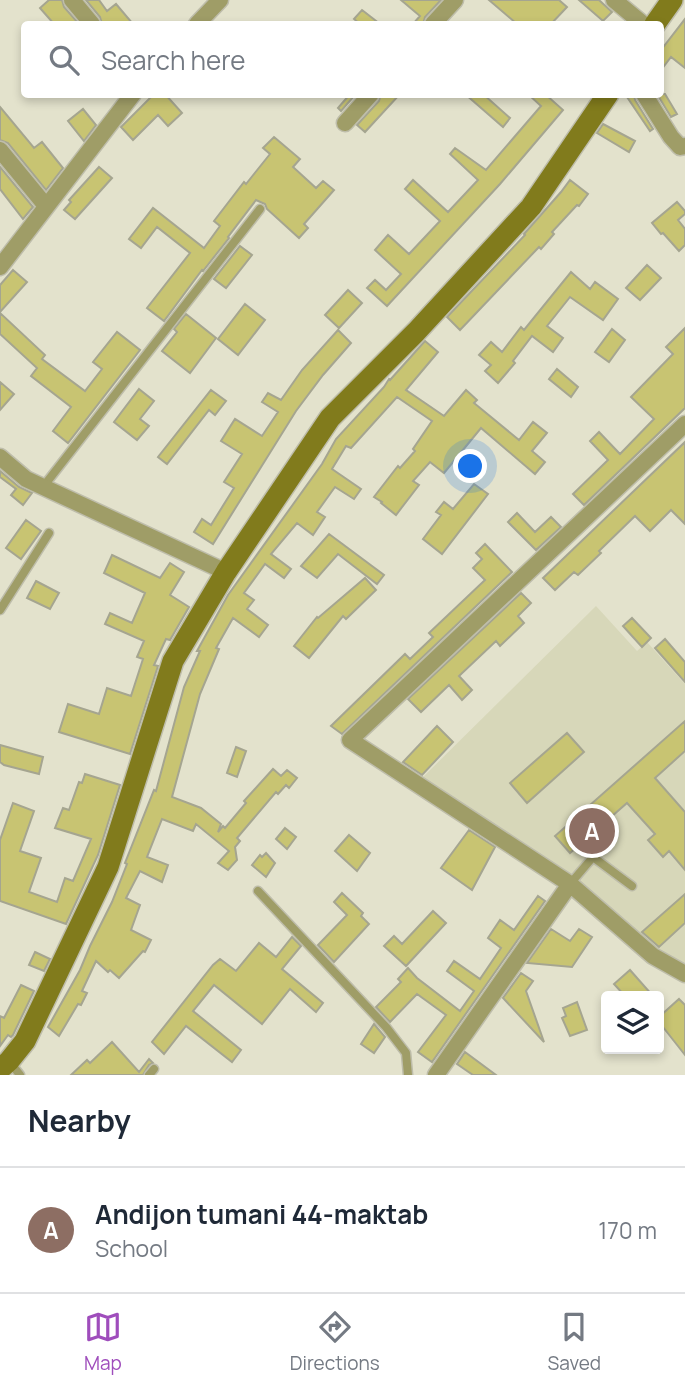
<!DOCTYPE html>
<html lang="en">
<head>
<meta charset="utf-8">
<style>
	body { margin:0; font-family:Manrope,sans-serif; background:#f2f2f3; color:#1f2937 }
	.controls { position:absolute; right:21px; bottom:21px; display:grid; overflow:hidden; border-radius:7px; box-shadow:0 4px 10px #0003 }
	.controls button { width:63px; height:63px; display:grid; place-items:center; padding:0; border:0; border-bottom:2px solid #e0e1e3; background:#fff; color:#1f2937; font:35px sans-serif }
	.you { position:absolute; left:471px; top:467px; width:24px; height:24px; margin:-18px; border:5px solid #fff; border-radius:50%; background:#1a73e8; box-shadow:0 0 0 10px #1a73e833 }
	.badge { display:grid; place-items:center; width:46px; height:46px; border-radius:50%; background:#9f4dbc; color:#fff; font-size:23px; font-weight:700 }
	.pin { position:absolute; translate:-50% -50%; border:4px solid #fff; box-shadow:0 2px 7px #0006 }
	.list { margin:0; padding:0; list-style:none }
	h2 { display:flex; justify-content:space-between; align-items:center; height:91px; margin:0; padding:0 28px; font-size:30px }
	h2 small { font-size:23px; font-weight:400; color:#747a83 }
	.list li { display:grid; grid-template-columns:46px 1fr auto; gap:21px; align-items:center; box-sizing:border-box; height:126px; padding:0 28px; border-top:2px solid #e0e1e3 }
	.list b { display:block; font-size:26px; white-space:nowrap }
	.list p { margin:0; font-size:23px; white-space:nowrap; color:#747a83 }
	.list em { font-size:23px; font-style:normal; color:#747a83 }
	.icon { flex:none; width:38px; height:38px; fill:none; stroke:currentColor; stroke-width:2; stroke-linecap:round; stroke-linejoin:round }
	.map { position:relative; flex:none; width:685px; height:1075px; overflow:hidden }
	.search { position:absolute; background:#fff; box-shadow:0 4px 10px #0003; left:21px; right:21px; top:21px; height:77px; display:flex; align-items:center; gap:18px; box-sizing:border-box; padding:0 24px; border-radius:7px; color:#747a83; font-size:26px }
	.sheet { height:217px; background:#fff }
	nav { display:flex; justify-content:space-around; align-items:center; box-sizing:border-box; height:98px; border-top:2px solid #e0e1e3; background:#fff; font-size:19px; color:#747a83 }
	nav a { display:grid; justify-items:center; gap:4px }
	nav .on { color:#9f4dbc }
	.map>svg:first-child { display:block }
	.built { fill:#d7d7b9 }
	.building { fill:#c8c472; stroke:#a5a590; stroke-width:2 }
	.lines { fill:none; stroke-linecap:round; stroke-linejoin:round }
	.lane-casing { stroke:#bebdaa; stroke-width:11 }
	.street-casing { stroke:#bebdaa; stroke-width:19 }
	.secondary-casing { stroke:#bebdaa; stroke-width:24 }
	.lane { stroke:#9f9d67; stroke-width:8 }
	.street { stroke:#9f9d67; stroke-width:16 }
	.secondary { stroke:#817b1c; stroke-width:21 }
</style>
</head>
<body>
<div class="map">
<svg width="685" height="1075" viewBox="0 0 685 1075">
	<rect width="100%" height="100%" fill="#e3e2cc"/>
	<path class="built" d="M596 606 637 651 647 642 685 684V970L419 781Z"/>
	<path class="building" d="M49 0H62L64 7 79 24H54L40 8Z
		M86 0H99L107 11 116 4 133 24H102L100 17Z
		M401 0H441L425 17 423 24H413L420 16Z
		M489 0H559L567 7 551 24H517Z
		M579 0H599L612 12 603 21Z
		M362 10 380 24H360L354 19Z
		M685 19V68L671 57 661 70V50Z
		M154 94H165L182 113 168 126 158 115 133 140 121 127Z
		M350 94H356L341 111 338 108Z
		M381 94H400L365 132 357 125 379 101Z
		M465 94H483L510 118 503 127Z
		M528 94H545L563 110 500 184 387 306 367 288 375 280 386 290 401 274 375 250 388 235 409 254 440 221 405 189 413 180 448 212 478 180 450 154 455 148 486 170 541 106Z
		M625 94H634L635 100 653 129 650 131Z
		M657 94H665L677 114 671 117Z
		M0 107 34 148 42 142 63 168 46 190 8 143 0 140Z
		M83 109 96 125 84 141 68 121Z
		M603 124 635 141 629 152 597 133Z
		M274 137 300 159 293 167 316 188 323 181 334 190 304 224 308 228 299 238 267 209 265 204 256 200 228 237 229 238 203 271 202 270 164 321 147 308 190 253 157 227 141 248 129 239 153 208 204 248 220 226 214 221 244 182 246 184 270 154 263 148Z
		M0 167 33 207 23 219 0 189Z
		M99 167 112 178 75 219 64 210 71 202 69 200Z
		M570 180 588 194 579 206 577 205 552 232 554 234 541 249 539 247 460 330 447 317 525 235 524 234 561 192Z
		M677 202 685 211V214L678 220 685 229V245L679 251 663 233 661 234 652 223Z
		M240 246 252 255 226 288 214 279Z
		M647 265 661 278 640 300 626 288Z
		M13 270 27 282 0 312V285Z
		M571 272 590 289 595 282 618 299 603 320 570 297 547 326 563 338 553 352 532 336 513 361 515 363 498 383 485 371 491 365 479 355 491 342 502 352 521 327 524 330Z
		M348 290 362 303 339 328 325 315Z
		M245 304 265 320 238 355 218 339Z
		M0 313 45 355 42 359 85 391 102 369 93 362 117 332 140 350 68 443 53 431 71 407 31 376 37 368 0 334Z
		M186 314 216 338 190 373 162 351 177 332 174 329Z
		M685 328V408L584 505 573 494 608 460 590 441 599 432 620 454 654 419 631 397 673 354 666 347Z
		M612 329 625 340 609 362 595 352Z
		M338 330 351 343 323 375 296 411 213 544 194 532 202 519 211 525 234 488 224 482 242 454 221 441 235 419 262 436 278 412 262 402 268 393 281 400 302 370Z
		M425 341 438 352 406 390 444 416 466 390 477 400 474 403 519 440 533 422 547 433 532 451 545 462 535 474 481 428 444 473 430 462 413 481 419 485 396 515 381 503 382 502 374 497 398 466 400 468 415 451 413 449 432 421 397 397 351 448 346 446 332 469 361 489 354 499 335 487 317 512 325 517 313 535 297 523 271 554 291 569 284 578 265 564 244 593 254 600 247 609 268 625 259 637 233 618 216 648 219 649 200 694 172 797 201 808 221 824 218 832 223 826 225 828 246 803 244 801 273 769 281 776 287 770 297 778 289 788 286 785 278 794 276 792 237 838 240 841 235 847 237 860 228 870 218 863 229 851 196 824 193 831 162 819 147 857 168 865 162 882 140 871 126 898 140 905 131 930 151 940 145 952 143 951 119 978 110 970 108 972 96 961 82 991 87 993 81 1005 78 1004 59 1036 48 1027 80 970 90 946 112 902 127 864 125 863 154 790 156 791 184 687 200 651H197L228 595 322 464 336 439 384 387 389 379 390 380Z
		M557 369 578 387 571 397 549 379Z
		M0 382 14 394 0 410Z
		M139 389 154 401 140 419 149 426 137 440 114 422Z
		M211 390 226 401 215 415 209 410 167 464 158 457Z
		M685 442V524L671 510 650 531 635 516 599 551 601 553 578 575 574 572 555 590 543 578Z
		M0 471 19 487 32 493 23 505 11 495 16 489 0 477Z
		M474 484 488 494 442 554 423 539 441 515 436 512 444 502 453 509Z
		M517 513 535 532 551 517 561 527 536 550 508 522Z
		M26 520 41 531 21 559 6 548Z
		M329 534 384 575 377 584 338 554 317 578 301 566Z
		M485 544 512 572 342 734 331 726 405 654 410 659 433 637 429 633 485 580 473 568 482 559 476 553Z
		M112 555 160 578 170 563 184 572 170 595 189 607 170 640 166 639 154 665 158 666 130 754 59 732 68 704 99 714 107 688 131 696 143 659 137 657 144 641 105 624 110 613 132 623 145 593 104 573Z
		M365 578 376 590 346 619 343 616 309 658 294 646 317 617 318 618Z
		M36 581 59 593 50 609 27 598Z
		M521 593 531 603 518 616 524 623 500 646 496 641 459 676 472 690 462 700 449 685 421 712 408 699Z
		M632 618 651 638 642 647 623 626Z
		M665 639 685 662V682L655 648Z
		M685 721V751L655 778 685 812V870L669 851 663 857 648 840 655 834 627 803 570 853 555 836Z
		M437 726 453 742 422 775 403 762Z
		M567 733 584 752 527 803 510 783Z
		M0 745 43 757 39 774 4 765 0 762Z
		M236 747 246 751 237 777 227 773Z
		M85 774 120 785 98 855 66 924 0 901V840L13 803 34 811 20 851 41 858 29 892 57 902 65 878 73 881 91 839 55 828 63 808 69 810 79 782 82 783Z
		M285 828 296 837 287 849 276 839Z
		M469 830 495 847 472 890 441 868Z
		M349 835 370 853 357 871 335 851Z
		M266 853 275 863 266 877 252 865 260 855 262 857Z
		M342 893 363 913 361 916 369 924 334 962 318 945 347 915 334 902Z
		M685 894V923L659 947 642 932Z
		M538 896 545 901 432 1062 418 1052 446 1015 417 994 390 1022 376 1007 401 982 398 979 408 968 417 978 460 1011 474 991 447 971 454 961 480 979 501 948 488 938 500 920 514 930Z
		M433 911 446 923 406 966 384 946 394 936 402 944Z
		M551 929 570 941 579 929 592 937 572 967 527 963Z
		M292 937 301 946 282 969 323 1003 316 1012 290 989 262 1024 214 985 193 1011 241 1050 232 1062 186 1026 164 1054 152 1042 213 965 220 959 236 971 259 943 276 957Z
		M35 952 50 959 44 971 29 965Z
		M630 970 653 996H625L614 984Z
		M521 973 533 981 526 991 544 1042 503 998Z
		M21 985 34 991 13 1035 11 1037 8 1035 0 1046V1016L4 1018Z
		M679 999 685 1005V1055L659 1022V1017Z
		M577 1002 587 1030 570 1036 562 1018 566 1016 563 1008Z
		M374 1024 385 1037 374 1053 361 1044Z
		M112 1042 139 1072 149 1059 153 1063 149 1065 143 1075H71L87 1060 90 1063Z
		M465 1052 496 1075H473L457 1064Z"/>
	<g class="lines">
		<defs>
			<path id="lane" d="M43 487 260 209
				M0 610 49 533
				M570 884 593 857 632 886
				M258 891 386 1027 406 1053 408 1075
				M9 1061 20 1075
				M149 1075 154 1069"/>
			<path id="street" d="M72 0 92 24
				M614 0 643 24
				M197 24 220 0
				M433 24 455 0
				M644 94 671 137 680 147 685 146
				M345 123 371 94
				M0 150 46 206
				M0 267 133 94
				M685 424 350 740 570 884 653 956 685 974
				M0 457 26 479 226 572
				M436 1075 570 884"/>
			<path id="secondary" d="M655 24 672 0
				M0 1069 9 1061 25 1041 108 867 173 661 226 572 330 418 416 332 531 207 608 94"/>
		</defs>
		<use href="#lane" class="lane-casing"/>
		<use href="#street" class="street-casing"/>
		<use href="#secondary" class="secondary-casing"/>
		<use href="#lane" class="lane"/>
		<use href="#street" class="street"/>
		<use href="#secondary" class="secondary"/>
	</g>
</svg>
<div class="controls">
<button><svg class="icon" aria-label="layers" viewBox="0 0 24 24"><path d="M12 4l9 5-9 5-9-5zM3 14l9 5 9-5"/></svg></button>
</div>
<div class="you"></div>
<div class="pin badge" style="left:592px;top:831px;background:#8d6e63">A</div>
<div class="search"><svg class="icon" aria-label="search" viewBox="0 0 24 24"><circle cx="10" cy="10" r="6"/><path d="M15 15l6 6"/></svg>Search here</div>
</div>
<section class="sheet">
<h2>Nearby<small></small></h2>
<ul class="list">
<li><span class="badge" style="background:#8d6e63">A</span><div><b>Andijon tumani 44-maktab</b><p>School</p></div><em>170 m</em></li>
</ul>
</section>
<nav>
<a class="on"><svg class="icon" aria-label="map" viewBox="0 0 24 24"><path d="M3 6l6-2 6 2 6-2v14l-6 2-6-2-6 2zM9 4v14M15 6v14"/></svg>Map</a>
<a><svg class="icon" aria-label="directions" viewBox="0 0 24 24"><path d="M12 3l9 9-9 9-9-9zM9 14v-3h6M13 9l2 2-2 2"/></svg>Directions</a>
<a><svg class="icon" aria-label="saved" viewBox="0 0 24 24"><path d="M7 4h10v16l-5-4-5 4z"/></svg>Saved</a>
</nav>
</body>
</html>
